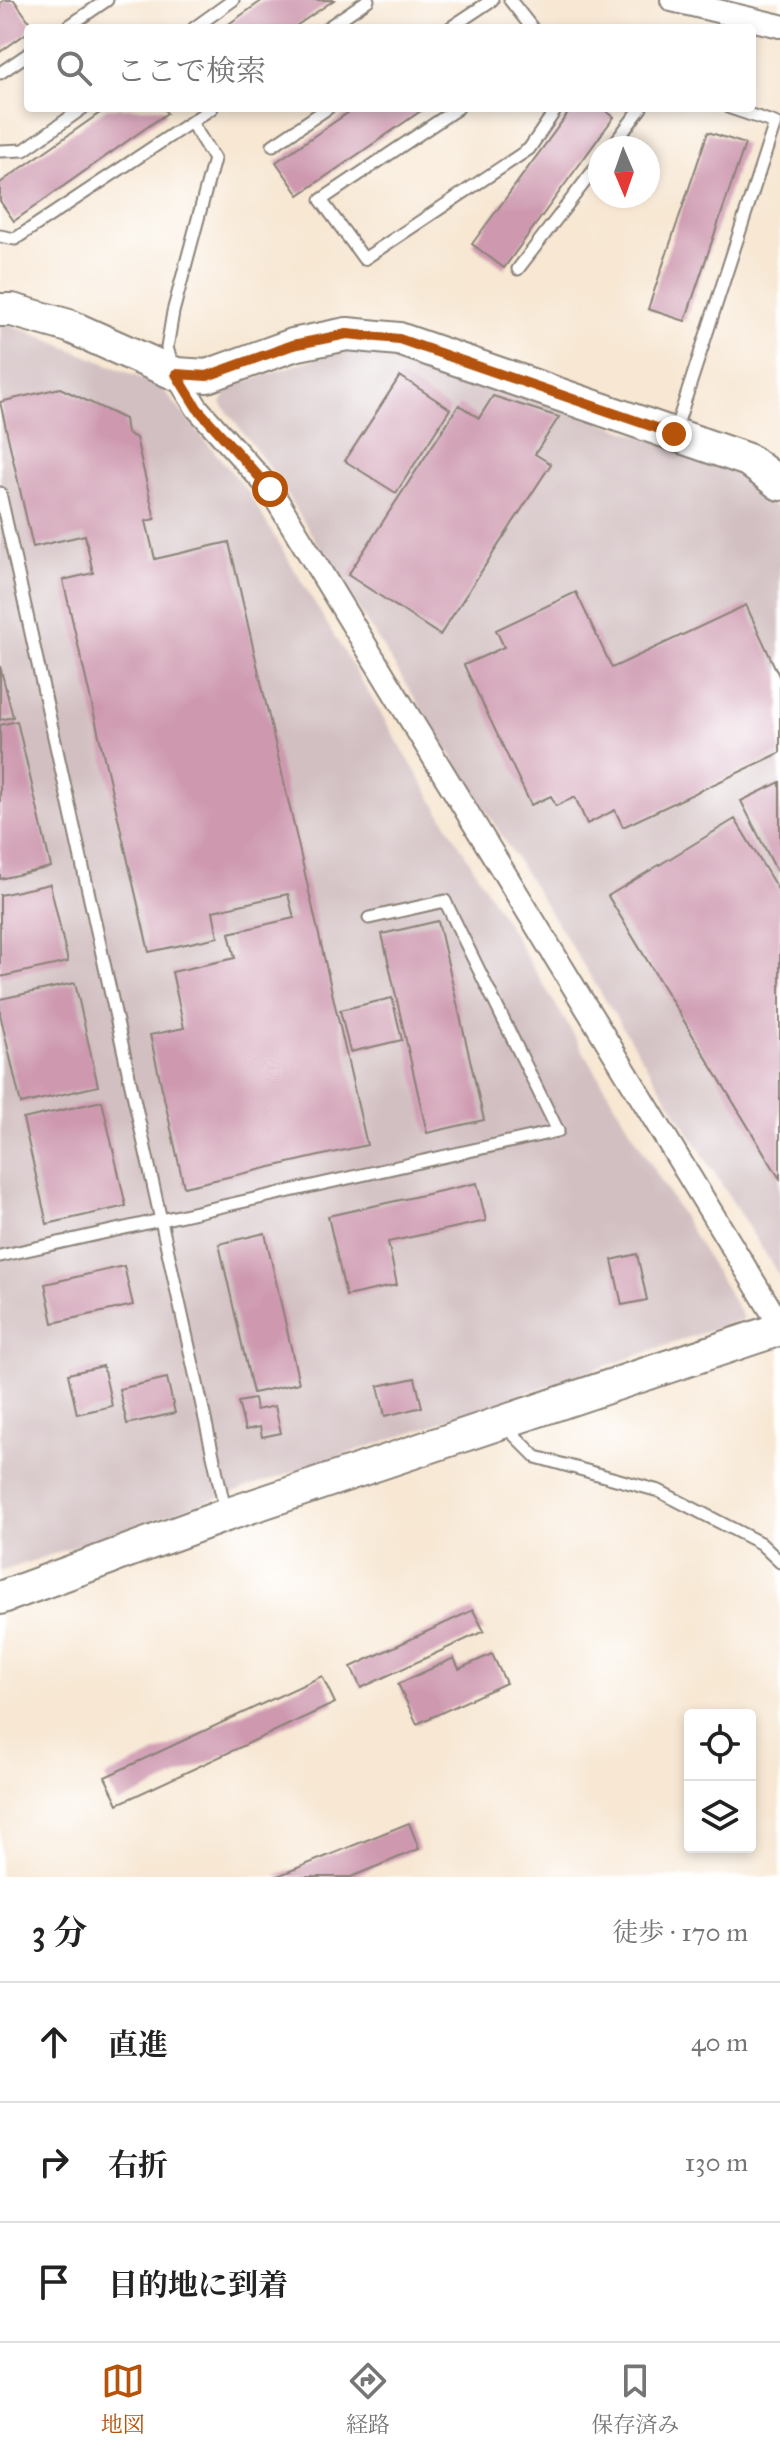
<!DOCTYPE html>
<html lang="ja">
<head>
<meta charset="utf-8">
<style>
	body { margin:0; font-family:"IM FELL Great Primer","Noto Serif JP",serif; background:#f2f2f2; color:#222 }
	.controls { position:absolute; right:24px; bottom:24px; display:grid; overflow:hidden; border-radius:8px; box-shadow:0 4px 12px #0003 }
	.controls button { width:72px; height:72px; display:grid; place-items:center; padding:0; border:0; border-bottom:2px solid #e0e0e0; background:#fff; color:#222; font:40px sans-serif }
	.compass { position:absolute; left:588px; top:136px; width:72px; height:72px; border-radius:50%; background:#fff; box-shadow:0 4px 12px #0003; rotate:178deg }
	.stop { position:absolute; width:24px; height:24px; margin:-18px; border:6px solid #b45309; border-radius:50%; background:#fff }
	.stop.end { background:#b45309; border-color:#fff; box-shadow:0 2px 8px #0008 }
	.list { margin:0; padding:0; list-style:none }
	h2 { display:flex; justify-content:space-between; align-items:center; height:104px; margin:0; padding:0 32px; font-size:34px }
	h2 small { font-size:26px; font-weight:400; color:#767676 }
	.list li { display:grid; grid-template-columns:52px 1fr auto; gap:24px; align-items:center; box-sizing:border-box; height:120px; padding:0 32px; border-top:2px solid #e0e0e0 }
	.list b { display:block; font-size:30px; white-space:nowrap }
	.list em { font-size:26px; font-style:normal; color:#767676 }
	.icon { flex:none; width:44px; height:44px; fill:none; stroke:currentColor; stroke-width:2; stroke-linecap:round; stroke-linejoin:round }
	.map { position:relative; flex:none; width:780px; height:1877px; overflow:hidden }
	.search { position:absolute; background:#fff; box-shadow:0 4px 12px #0003; left:24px; right:24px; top:24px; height:88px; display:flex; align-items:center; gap:20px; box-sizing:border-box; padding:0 28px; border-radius:8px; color:#767676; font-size:30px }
	.sheet { height:464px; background:#fff }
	nav { display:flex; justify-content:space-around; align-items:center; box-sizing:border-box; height:112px; border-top:2px solid #e0e0e0; background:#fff; font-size:22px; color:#767676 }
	nav a { display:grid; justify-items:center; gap:4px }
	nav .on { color:#b45309 }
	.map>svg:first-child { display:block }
	.industrial { fill:#d2bfc1 }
	.building { fill:#ce99af }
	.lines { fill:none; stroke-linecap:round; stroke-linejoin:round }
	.lane-casing { stroke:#8a8278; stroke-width:15 }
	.street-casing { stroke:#8a8278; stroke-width:26 }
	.secondary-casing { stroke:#8a8278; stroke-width:36 }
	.lane { stroke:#fff; stroke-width:11 }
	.street { stroke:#fff; stroke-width:22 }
	.secondary { stroke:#fff; stroke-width:32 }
	.route { stroke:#b45309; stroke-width:10 }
</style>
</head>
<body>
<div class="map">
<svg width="780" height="1877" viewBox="0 0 780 1877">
	<rect width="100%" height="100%" fill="#fff"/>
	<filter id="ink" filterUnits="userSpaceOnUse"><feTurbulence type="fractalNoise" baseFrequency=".0125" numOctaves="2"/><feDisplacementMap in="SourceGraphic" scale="16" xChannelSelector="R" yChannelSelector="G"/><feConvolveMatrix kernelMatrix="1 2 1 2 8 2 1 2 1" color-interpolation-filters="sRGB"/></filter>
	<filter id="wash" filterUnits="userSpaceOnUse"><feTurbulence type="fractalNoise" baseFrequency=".006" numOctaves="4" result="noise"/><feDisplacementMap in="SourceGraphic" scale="32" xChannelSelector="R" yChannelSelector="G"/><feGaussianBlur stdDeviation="1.8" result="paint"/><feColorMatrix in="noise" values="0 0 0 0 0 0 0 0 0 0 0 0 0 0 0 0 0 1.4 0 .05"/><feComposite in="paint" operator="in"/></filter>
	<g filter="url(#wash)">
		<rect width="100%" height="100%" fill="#f7e7d3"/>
		<path class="industrial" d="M0 320 160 386 248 492 744 1319 0 1572Z
			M341 350 408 357 736 468 780 512V1277L269 467 221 403 230 387Z"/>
		<g id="blocks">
			<path class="building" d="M5 0H14L34 28H28V32L0 52V3Z
				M263 0H334L293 28H223Z
				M107 108H163L167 113 14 221 0 201V183Z
				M355 108H425L299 195 276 162Z
				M572 108H602L614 117 504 268 472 244Z
				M708 132 745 144 685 321 648 309Z
				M400 376 450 409 396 493 345 461Z
				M60 388 125 419 127 433 136 438 155 519 146 521 155 559 229 542 367 1145 184 1187 150 1035 184 1028 172 972 235 958 229 933 294 918 288 894 213 911 218 937 149 952 63 580 93 573 85 535 33 547 0 402Z
				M493 396 559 417 535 454 551 464 440 635 348 575 459 405 479 418Z
				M576 592 612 668 746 605 780 678V753L623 827 615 810 587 824 575 797 556 806 551 796 531 805 464 665 504 647 496 630Z
				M0 666 13 717 0 720Z
				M17 721 51 867 0 879V725Z
				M780 782V871L777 872 741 801Z
				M735 819 780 893V1179L608 896Z
				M50 884 68 962 0 977V895Z
				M438 921 484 1120 427 1133 382 934Z
				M75 983 98 1086 21 1104 0 1014V999Z
				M392 998 402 1040 350 1052 340 1010Z
				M102 1101 126 1206 47 1224 23 1119Z
				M477 1183 486 1221 388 1242 397 1285 346 1296 328 1216Z
				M265 1233 299 1383 253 1393 219 1244Z
				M637 1254 647 1300 622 1305 612 1260Z
				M124 1266 133 1305 53 1323 45 1284Z
				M103 1366 112 1406 77 1414 68 1374Z
				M167 1378 175 1413 127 1424 119 1389Z
				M415 1378 422 1407 385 1416 378 1386Z
				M254 1399 256 1410 275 1406 281 1433 262 1437 260 1427 245 1430 238 1402Z
				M473 1610 484 1631 361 1688 351 1667Z
				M492 1654 506 1683 417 1724 398 1684 454 1658 459 1669Z
				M322 1676 335 1703 118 1804 105 1777Z
				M409 1823 419 1849 351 1877H275Z"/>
		</g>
	</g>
	<g filter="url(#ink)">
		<use href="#blocks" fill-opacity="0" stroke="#8a8278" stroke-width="2"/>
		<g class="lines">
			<defs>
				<path id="lane" d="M510 0 532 28
					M66 28 107 0
					M194 28 233 0
					M327 28 368 0
					M450 28 492 0
					M0 73 28 54
					M458 108 321 200 364 259 529 149 557 108
					M191 122 212 108
					M273 145 328 108
					M611 148 641 108
					M0 151 24 150 83 108
					M0 236 15 239 191 122 214 159 173 312 167 348 173 365
					M518 269 600 162
					M675 431 775 123 730 108
					M0 493 226 1514
					M0 1256 558 1131 445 901 369 918
					M506 1427 536 1457 659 1491 760 1543 780 1562"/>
				<path id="street" d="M672 0 780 26
					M176 374 197 408 270 489 780 1325"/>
				<path id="secondary" d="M0 310H12L69 326 176 374 207 376 293 345 347 334 399 339 748 460 780 484
					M0 1598 226 1515 780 1329"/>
			</defs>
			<use href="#lane" class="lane-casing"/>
			<use href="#street" class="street-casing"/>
			<use href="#secondary" class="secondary-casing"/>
			<use href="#lane" class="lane"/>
			<use href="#street" class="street"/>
			<use href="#secondary" class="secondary"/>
		</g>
	</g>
	<g class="lines" filter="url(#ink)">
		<path class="route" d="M270 489 197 408 176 374 207 376 293 345 347 334 399 339 674 434"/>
	</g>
</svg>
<div class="controls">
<button><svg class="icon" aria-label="locate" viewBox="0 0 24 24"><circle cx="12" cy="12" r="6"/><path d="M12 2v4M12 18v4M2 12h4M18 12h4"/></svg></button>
<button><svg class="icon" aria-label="layers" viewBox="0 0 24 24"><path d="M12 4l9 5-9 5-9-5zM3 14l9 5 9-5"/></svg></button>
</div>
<svg class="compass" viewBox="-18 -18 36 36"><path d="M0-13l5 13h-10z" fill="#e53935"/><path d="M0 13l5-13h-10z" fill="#767676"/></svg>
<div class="stop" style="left:270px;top:489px"></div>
<div class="stop end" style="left:674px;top:434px"></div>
<div class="search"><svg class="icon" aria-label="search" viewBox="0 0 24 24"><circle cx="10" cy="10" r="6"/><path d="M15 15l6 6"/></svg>ここで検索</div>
</div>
<section class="sheet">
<h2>3 分<small>徒歩 · 170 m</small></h2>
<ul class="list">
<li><svg class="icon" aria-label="ahead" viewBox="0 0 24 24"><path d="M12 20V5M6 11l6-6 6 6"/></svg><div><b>直進</b></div><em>40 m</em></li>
<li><svg class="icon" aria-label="right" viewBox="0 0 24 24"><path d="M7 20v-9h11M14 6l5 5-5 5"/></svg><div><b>右折</b></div><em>130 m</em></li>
<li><svg class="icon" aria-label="arrive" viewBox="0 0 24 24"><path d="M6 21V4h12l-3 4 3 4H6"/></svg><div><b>目的地に到着</b></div></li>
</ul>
</section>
<nav>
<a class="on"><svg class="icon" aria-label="map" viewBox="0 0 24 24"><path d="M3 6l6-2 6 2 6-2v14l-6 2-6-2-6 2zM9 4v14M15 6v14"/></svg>地図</a>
<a><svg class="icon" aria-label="directions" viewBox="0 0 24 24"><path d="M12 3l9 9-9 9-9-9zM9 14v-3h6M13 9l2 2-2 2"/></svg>経路</a>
<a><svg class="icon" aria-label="saved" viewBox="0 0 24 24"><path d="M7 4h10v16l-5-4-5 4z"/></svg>保存済み</a>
</nav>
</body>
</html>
